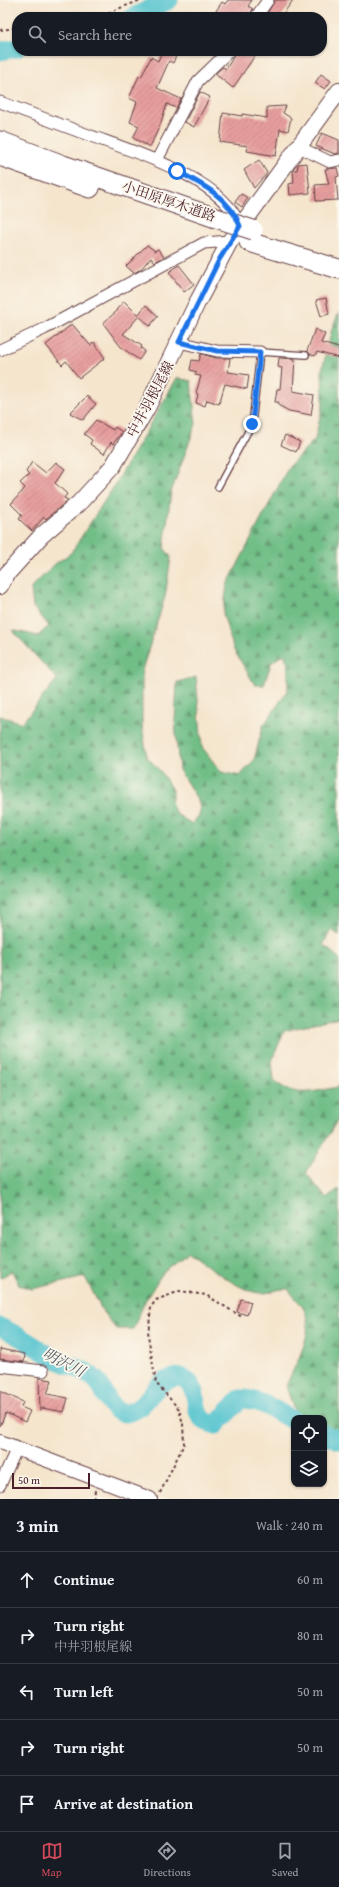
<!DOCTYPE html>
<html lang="en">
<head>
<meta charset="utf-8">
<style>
	body { margin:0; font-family:"Gentium Book Plus","Noto Serif JP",serif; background:#242831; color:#f1f3f6 }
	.controls { position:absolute; right:12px; bottom:12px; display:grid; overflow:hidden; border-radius:8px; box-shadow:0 1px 3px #0004 }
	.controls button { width:36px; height:36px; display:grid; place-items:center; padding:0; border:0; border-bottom:1px solid #363941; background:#171b24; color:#f1f3f6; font:20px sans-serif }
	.scale { position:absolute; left:12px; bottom:10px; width:78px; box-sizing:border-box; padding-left:4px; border:2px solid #4a1f2b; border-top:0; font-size:11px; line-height:14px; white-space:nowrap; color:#4a1f2b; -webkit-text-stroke:3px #fbf7ec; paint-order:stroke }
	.stop { position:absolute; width:12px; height:12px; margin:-9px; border:3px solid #1a73e8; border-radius:50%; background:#fff }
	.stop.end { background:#1a73e8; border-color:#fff; box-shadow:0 1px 4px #0008 }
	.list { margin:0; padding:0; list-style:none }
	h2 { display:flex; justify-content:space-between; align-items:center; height:52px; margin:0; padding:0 16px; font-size:17px }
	h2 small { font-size:13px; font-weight:400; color:#9ea1a6 }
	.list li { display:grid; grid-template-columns:26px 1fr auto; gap:12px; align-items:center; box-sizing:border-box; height:56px; padding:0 16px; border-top:1px solid #363941 }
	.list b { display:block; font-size:15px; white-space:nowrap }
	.list p { margin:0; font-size:13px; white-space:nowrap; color:#9ea1a6 }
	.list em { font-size:13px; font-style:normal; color:#9ea1a6 }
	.icon { flex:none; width:22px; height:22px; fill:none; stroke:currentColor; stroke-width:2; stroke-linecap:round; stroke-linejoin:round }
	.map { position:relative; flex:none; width:339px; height:1499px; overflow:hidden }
	.search { position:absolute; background:#171b24; box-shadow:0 1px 3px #0004; left:12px; right:12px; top:12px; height:44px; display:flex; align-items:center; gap:10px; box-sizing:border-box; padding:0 14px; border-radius:16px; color:#9ea1a6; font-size:15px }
	.sheet { height:332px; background:#171b24 }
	nav { display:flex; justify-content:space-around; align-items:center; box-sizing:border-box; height:56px; border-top:1px solid #363941; background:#171b24; font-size:11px; color:#9ea1a6 }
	nav a { display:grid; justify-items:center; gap:2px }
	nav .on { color:#d1495b }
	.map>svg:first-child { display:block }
	.forest { fill:url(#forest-firs); stroke:#5e6e59 }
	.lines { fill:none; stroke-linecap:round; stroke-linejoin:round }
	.river { stroke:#57c4cf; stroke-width:19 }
	.building { fill:url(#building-hatch) }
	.service-casing { stroke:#643d43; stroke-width:8 }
	.minor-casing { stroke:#643d43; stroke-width:13 }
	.tertiary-casing { stroke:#643d43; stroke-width:16 }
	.secondary-casing { stroke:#643d43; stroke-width:18 }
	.trunk-casing { stroke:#643d43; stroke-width:21 }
	.path { stroke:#643d43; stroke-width:2; stroke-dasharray:3 3; stroke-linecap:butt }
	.service { stroke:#fff; stroke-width:5.5 }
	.minor { stroke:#fff; stroke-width:11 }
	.tertiary { stroke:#fff; stroke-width:14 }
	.secondary { stroke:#fff; stroke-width:16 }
	.trunk { stroke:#fff; stroke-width:19 }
	.trunk-bridge-casing { stroke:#643d43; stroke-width:21; stroke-linecap:butt }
	.trunk-bridge { stroke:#fff; stroke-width:19 }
	.route { stroke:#1a73e8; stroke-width:5 }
	.labels { text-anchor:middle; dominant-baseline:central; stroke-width:3.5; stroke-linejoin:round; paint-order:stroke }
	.street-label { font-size:14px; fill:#4a1f2b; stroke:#fbf7ec }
	.water-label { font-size:15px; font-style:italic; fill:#4f5964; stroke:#fbf7ec }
</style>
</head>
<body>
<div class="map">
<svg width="339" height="1499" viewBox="0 0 339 1499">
	<defs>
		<pattern id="forest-firs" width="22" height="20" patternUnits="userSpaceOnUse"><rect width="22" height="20" fill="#71be87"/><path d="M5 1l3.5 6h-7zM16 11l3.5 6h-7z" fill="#5f9a6f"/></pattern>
		<pattern id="building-hatch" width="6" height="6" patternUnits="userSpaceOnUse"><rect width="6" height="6" fill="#e79f9e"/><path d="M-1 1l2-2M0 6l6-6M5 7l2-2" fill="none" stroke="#bd8181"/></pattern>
	</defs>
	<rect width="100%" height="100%" fill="#fbf7ec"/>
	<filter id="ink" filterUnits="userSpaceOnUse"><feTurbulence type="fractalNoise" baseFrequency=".025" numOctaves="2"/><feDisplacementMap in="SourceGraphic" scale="8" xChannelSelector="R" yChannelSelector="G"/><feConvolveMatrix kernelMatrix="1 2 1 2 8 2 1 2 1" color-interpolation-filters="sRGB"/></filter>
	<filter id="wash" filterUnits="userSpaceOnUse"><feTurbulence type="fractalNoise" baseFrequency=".012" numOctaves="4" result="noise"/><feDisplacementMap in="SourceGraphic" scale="16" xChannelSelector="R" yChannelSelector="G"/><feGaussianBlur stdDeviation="0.9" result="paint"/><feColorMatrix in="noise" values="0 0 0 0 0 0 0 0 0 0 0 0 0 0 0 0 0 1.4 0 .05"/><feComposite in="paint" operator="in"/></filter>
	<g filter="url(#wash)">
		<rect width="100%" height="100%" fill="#f5e5cd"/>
		<path class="forest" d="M339 312V935L331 930 323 945 339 958V1018L284 1031 272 1061 274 1081C296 1099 313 1091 339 1087V1118L306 1173 326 1198 339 1189V1447L324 1444V1418H299L293 1407 286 1386C295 1364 318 1330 302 1306 298 1300 292 1295 288 1289 277 1288 269 1294 260 1293 240 1292 204 1263 187 1251L162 1274 145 1301 133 1329H116L103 1312 85 1277 32 1289 19 1285 12 1271 0 1278V1043L2 1019 0 1017V716L22 723 57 679 12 630 38 636 49 626 33 607 31 588 55 564 71 553 116 483 177 378 191 381 196 424 171 492 164 548 171 557 165 597 142 670V726L147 757 162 773 173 792 171 803 176 814 192 824 200 814 199 802 179 770 175 721 177 682 196 677 202 747 221 772 240 776 254 760 263 726 288 690V664L284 654 271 663 264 685H255L234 650 223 614 227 585 289 466 315 439 323 404 322 370 332 329Z"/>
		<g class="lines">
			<path class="river" d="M133 17 169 0
				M0 51 17 48
				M0 1327C20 1335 37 1349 56 1359 69 1366 85 1368 96 1380 105 1389 109 1413 125 1413 150 1411 151 1377 181 1377 184 1379 189 1382 191 1385 201 1402 190 1420 216 1425L240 1399C260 1398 277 1412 294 1421
				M324 1434 339 1440"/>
		</g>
		<g id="blocks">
			<path class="building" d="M228 0H252L248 6 253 9 249 17H212L222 2 225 4Z
				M275 0H293L281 17H265Z
				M162 51H178L173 63 169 61 157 88 181 99 176 108 167 104 160 125 150 147 133 138 139 126 130 122 137 102 129 98 139 76 141 77 151 57 158 61Z
				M237 51H258L233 88 215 74 223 67 226 69Z
				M321 74 331 81 325 89 315 83Z
				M200 92 210 97 194 127 185 122Z
				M286 106 283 113 291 118 288 131 280 129 276 156 247 151 248 146 220 142 223 113 242 116V114L267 118V107Z
				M322 133 339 140V153L335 154 316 146Z
				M259 160 267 173 254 188 244 170Z
				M307 163 310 193 290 195 289 184 294 183 293 170H297L298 164Z
				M337 168 339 176 336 177 338 200 316 201 315 185 329 184 325 169Z
				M241 194 248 198 242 207 235 202Z
				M147 245 155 251 158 249 164 257 155 262 151 257 141 269 134 273 126 266Z
				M179 265 194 284 184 292 169 272Z
				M326 298 329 314 321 316 316 300Z
				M124 301 139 316 123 334 142 346 141 348 145 351 139 360 121 347 103 323 117 311 116 310Z
				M146 305 158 316 150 326 138 315Z
				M72 324 90 345 94 342 105 358 79 378 66 361 62 365 46 345Z
				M315 329 325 334 321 343 339 348V358L317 352 315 356 310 354 307 351Z
				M201 354 216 358H230L228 372 249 375 247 389 225 384 219 404 207 400 205 406 196 403 198 394 196 393 201 376 195 375 197 372 190 370 192 360 199 361Z
				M279 358 295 359 293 391 314 395 311 415 289 411 278 405 279 402H275L277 389H280L282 368 278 367Z
				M87 396 96 404 83 420 70 413Z
				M96 420 113 430 115 427 122 432 113 444 111 442 104 454 90 444 92 440 84 434Z
				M285 435 300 442 296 452 281 445Z
				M32 462 46 473 56 462 65 469 55 483 67 494 64 498 68 500 46 519 44 517 32 531 19 519 22 515 11 504 25 488 20 483 29 475 26 472Z
				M241 1299 251 1302 247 1315 237 1312Z
				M0 1349 25 1354 24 1362 0 1359Z
				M39 1378 52 1380 47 1394 68 1398 64 1412 42 1408 40 1411Z
				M0 1391 23 1402 21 1407 30 1411 25 1422 6 1413 0 1426Z"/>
		</g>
	</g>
	<g filter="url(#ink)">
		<use href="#blocks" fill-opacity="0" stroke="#643d43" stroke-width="1"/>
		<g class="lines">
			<defs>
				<path id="service" d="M218 487 252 424 260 352 306 355"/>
				<path id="minor" d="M256 17 268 0
					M0 102C30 113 61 125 91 136 135 152 224 179 240 226
					M299 147 330 162 339 160
					M157 160 198 81 229 51
					M179 342 217 351 260 352
					M0 350 44 329 204 243 230 241
					M0 1366 43 1371
					M0 1485 17 1448"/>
				<path id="tertiary" d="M0 1442 150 1499"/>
				<path id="secondary" d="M0 586 6 575 41 536 79 503 113 466 147 408 197 303 230 241 339 91"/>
				<path id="trunk" d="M0 141 63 165 213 217
					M0 156 90 188
					M249 242 339 269"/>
			</defs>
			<use href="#service" class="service-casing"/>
			<use href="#minor" class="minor-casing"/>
			<use href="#tertiary" class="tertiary-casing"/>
			<use href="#secondary" class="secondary-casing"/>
			<use href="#trunk" class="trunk-casing"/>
			<path class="path" d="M97 17 141 0
				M0 30 17 28
				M160 1493 184 1444 183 1424 179 1409 156 1383 148 1335 151 1307 156 1300 180 1291 206 1295 242 1317
				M94 1499 95 1490"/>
			<use href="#service" class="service"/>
			<use href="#minor" class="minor"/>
			<use href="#tertiary" class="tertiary"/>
			<use href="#secondary" class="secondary"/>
			<use href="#trunk" class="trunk"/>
			<defs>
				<path id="trunk-bridge" d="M213 217 253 230"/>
			</defs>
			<use href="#trunk-bridge" class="trunk-bridge-casing"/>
			<use href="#trunk-bridge" class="trunk-bridge"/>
		</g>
	</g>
	<g class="lines" filter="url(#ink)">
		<path class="route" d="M177 171C202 184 230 198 240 226L219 260 179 342 217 351 260 352 252 424"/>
	</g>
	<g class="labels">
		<g class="street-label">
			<text transform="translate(169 201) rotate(19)">小田原厚木道路</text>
			<text transform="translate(150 399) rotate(-62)">中井羽根尾線</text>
		</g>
		<g class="water-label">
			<text transform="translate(64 1362) rotate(27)">明沢川</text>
		</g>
	</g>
</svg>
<div class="controls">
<button><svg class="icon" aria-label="locate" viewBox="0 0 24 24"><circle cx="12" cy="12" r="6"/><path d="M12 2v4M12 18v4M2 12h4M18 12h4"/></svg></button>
<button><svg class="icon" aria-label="layers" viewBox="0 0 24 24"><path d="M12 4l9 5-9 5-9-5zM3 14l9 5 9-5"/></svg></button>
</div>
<div class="scale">50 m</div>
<div class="stop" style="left:177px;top:171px"></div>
<div class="stop end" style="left:252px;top:424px"></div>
<div class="search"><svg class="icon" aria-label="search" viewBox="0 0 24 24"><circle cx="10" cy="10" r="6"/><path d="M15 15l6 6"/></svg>Search here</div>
</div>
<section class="sheet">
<h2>3 min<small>Walk · 240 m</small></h2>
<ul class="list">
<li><svg class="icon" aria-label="ahead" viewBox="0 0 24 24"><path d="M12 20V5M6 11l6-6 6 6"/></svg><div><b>Continue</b></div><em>60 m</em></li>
<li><svg class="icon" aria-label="right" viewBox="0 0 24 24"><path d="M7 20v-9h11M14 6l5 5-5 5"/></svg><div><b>Turn right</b><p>中井羽根尾線</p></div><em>80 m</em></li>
<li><svg class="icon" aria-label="left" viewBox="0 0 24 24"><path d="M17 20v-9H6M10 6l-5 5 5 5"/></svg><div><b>Turn left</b></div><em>50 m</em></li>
<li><svg class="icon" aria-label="right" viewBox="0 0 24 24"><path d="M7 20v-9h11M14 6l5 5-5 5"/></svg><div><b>Turn right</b></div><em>50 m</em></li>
<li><svg class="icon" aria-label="arrive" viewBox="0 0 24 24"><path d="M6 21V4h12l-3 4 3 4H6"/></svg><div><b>Arrive at destination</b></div></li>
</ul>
</section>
<nav>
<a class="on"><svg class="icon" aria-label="map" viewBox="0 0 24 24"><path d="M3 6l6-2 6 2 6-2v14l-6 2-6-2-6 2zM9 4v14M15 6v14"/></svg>Map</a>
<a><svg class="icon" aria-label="directions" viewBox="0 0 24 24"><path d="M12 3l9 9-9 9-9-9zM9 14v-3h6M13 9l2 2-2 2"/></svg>Directions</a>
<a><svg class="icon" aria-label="saved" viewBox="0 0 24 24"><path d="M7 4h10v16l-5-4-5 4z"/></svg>Saved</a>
</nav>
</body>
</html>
